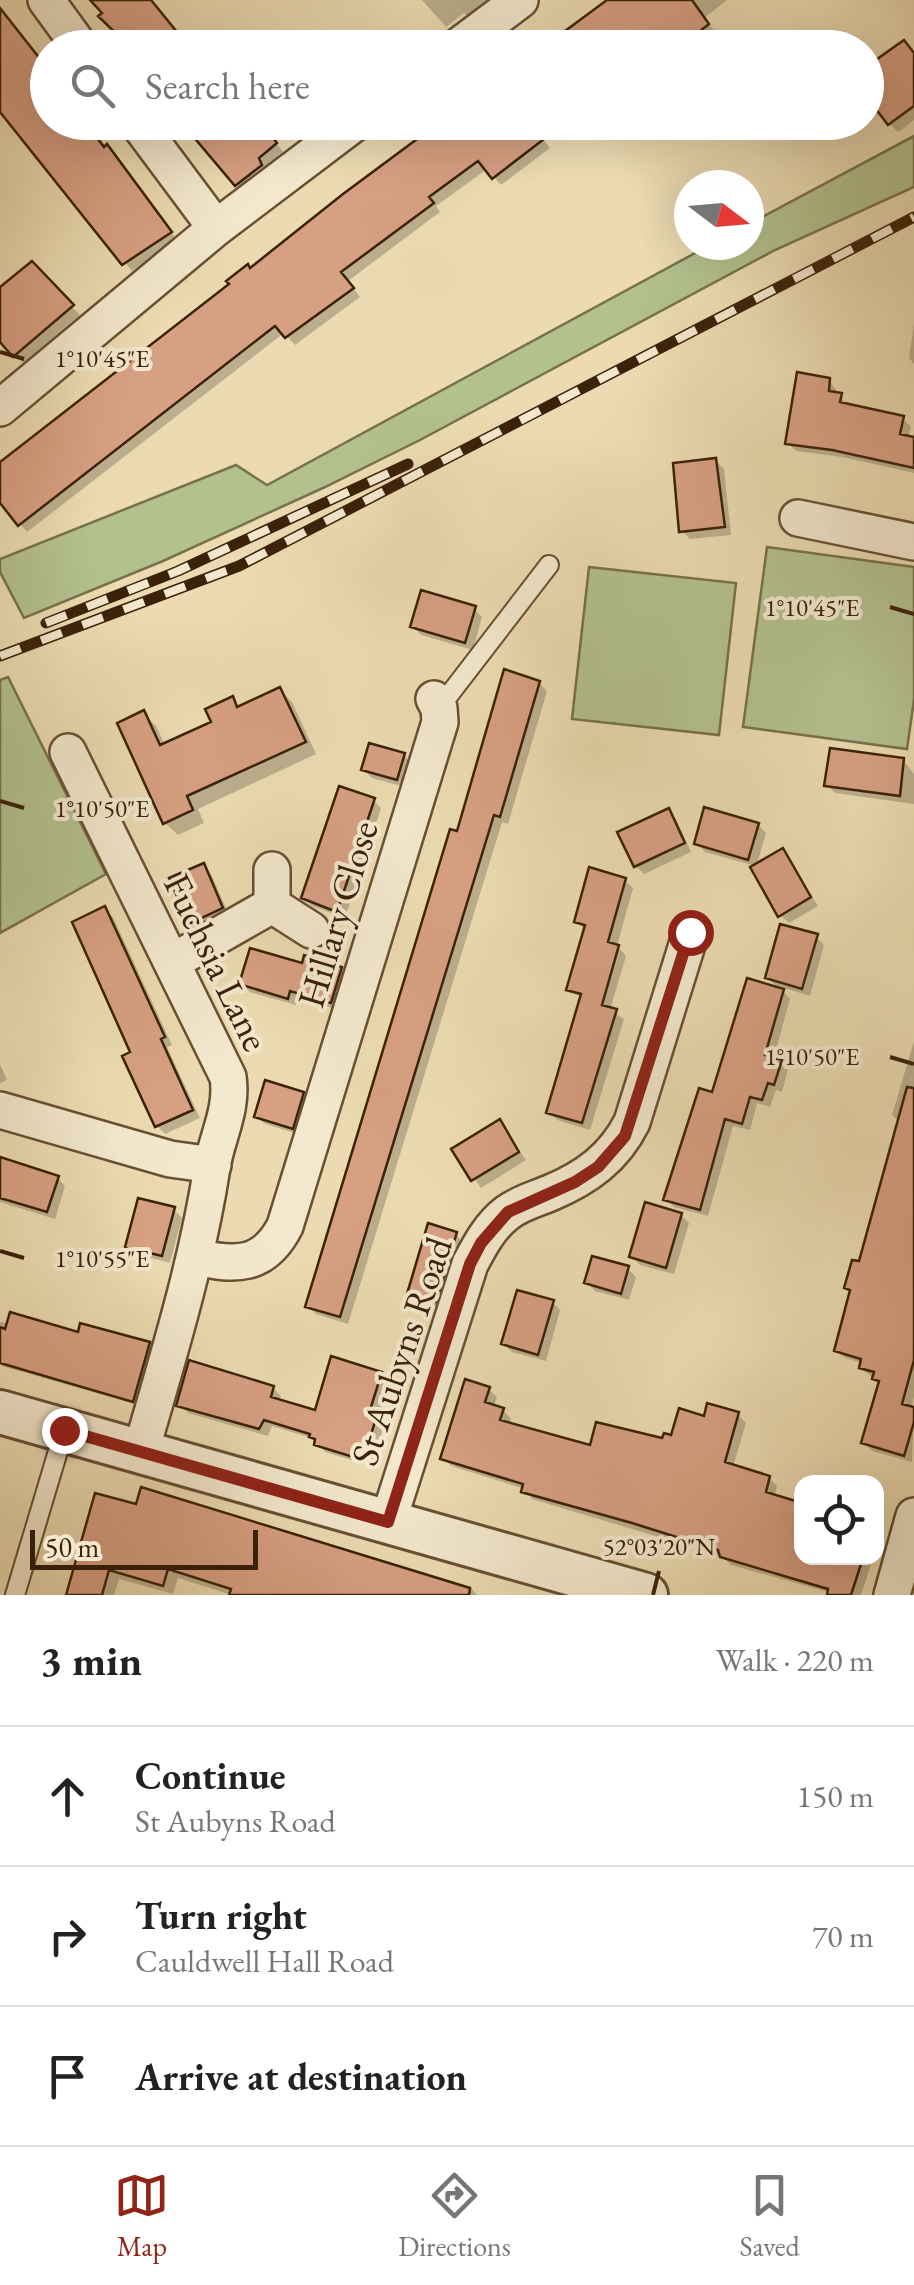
<!DOCTYPE html>
<html lang="en">
<head>
<meta charset="utf-8">
<style>
	body { margin:0; font-family:"EB Garamond",serif; background:#f6f6f6; color:#222 }
	.controls { position:absolute; right:30px; bottom:30px; display:grid; overflow:hidden; border-radius:20px; box-shadow:0 10px 40px #0002 }
	.controls button { width:90px; height:90px; display:grid; place-items:center; padding:0; border:0; border-bottom:2px solid #e0e0e0; background:#fff; color:#222; font:50px sans-serif }
	.compass { position:absolute; left:674px; top:170px; width:90px; height:90px; border-radius:50%; background:#fff; box-shadow:0 10px 40px #0002; rotate:106deg }
	.scale { position:absolute; left:30px; bottom:25px; width:228px; box-sizing:border-box; padding-left:10px; border:5px solid #3b2108; border-top:0; font-size:28px; line-height:35px; white-space:nowrap; color:#3b2108; -webkit-text-stroke:8px #f3e8cd; paint-order:stroke }
	.stop { position:absolute; width:30px; height:30px; margin:-22px; border:8px solid #8f2418; border-radius:50%; background:#fff }
	.stop.end { background:#8f2418; border-color:#fff; box-shadow:0 2px 10px #0008 }
	.list { margin:0; padding:0; list-style:none }
	h2 { display:flex; justify-content:space-between; align-items:center; height:130px; margin:0; padding:0 40px; font-size:42px }
	h2 small { font-size:32px; font-weight:400; color:#767676 }
	.list li { display:grid; grid-template-columns:65px 1fr auto; gap:30px; align-items:center; box-sizing:border-box; height:140px; padding:0 40px; border-top:2px solid #e0e0e0 }
	.list b { display:block; font-size:38px; white-space:nowrap }
	.list p { margin:0; font-size:32px; white-space:nowrap; color:#767676 }
	.list em { font-size:32px; font-style:normal; color:#767676 }
	.icon { flex:none; width:55px; height:55px; fill:none; stroke:currentColor; stroke-width:2; stroke-linecap:round; stroke-linejoin:round }
	.map { position:relative; flex:none; width:914px; height:1595px; overflow:hidden }
	.search { position:absolute; background:#fff; box-shadow:0 10px 40px #0002; left:30px; right:30px; top:30px; height:110px; display:flex; align-items:center; gap:25px; box-sizing:border-box; padding:0 35px; border-radius:55px; color:#767676; font-size:38px }
	.sheet { height:550px; background:#fff }
	nav { display:flex; justify-content:space-around; align-items:center; box-sizing:border-box; height:140px; border-top:2px solid #e0e0e0; background:#fff; font-size:28px; color:#767676 }
	nav a { display:grid; justify-items:center; gap:5px }
	nav .on { color:#8f2418 }
	.map>svg:first-child { display:block }
	.green { fill:#b3c18f; stroke:#77714c; stroke-width:2.5 }
	.shadow { fill:#0003 }
	.building { fill:#d7a083; stroke:#3b2108; stroke-width:2.5 }
	.lines { fill:none; stroke-linecap:round; stroke-linejoin:round }
	.service-casing { stroke:#675032; stroke-width:22 }
	.minor-casing { stroke:#675032; stroke-width:40 }
	.tertiary-casing { stroke:#675032; stroke-width:48 }
	.service { stroke:#f3e8cd; stroke-width:18 }
	.minor { stroke:#f3e8cd; stroke-width:35 }
	.tertiary { stroke:#f3e8cd; stroke-width:42 }
	.rail-casing { stroke:#3b2108; stroke-width:11 }
	.rail { stroke:#f3e8cd; stroke-width:8; stroke-dasharray:22; stroke-linecap:butt }
	.route { stroke:#8f2418; stroke-width:12 }
	.ticks { fill:none; stroke:#3b2108; stroke-width:4 }
	.labels { text-anchor:middle; dominant-baseline:central; stroke-width:8; stroke-linejoin:round; paint-order:stroke }
	.street-label { font-size:38px; fill:#3b2108; stroke:#f3e8cd }
	.ticks-label { font-size:25px; text-anchor:middle; fill:#3b2108; stroke:#f3e8cd; stroke-width:8; stroke-linejoin:round; paint-order:stroke }
</style>
</head>
<body>
<div class="map">
<svg width="914" height="1595" viewBox="0 0 914 1595">
	<rect width="100%" height="100%" fill="#ecdbb2"/>
	<filter id="stains"><feTurbulence type="fractalNoise" baseFrequency=".002" numOctaves="4"/><feColorMatrix values="0 0 0 0 .2 0 0 0 0 .09 0 0 0 0 .02 0 0 0 .5 -.17"/></filter>
	<radialGradient id="worn" r=".72"><stop offset=".6" stop-color="#630" stop-opacity="0"/><stop offset="1" stop-color="#630" stop-opacity=".3"/></radialGradient>
	<path class="green" d="M914 136V187L775 250 420 440 323 488 163 561 24 618 0 572V559L236 465 267 485 710 245H749V224Z
		M767 547 914 567V700L907 749 743 727Z
		M589 567 736 583 719 735 572 719Z
		M8 677 106 874 0 933V680Z"/>
	<path class="shadow" d="M422 0H496L473 22 464 13 446 27Z
		M610 0H727L704 18 716 33 697 48H673Z
		M0 10 48 122H87L178 241 132 271 0 108Z
		M914 54V120L898 132 890 124Z
		M530 122 550 148 501 185 487 169 436 206 440 212 348 281 360 297 295 345 284 333 27 532 0 502V464L250 271Z
		M271 136 283 152 265 167 269 174 245 192 237 184Z
		M31 264 80 315 23 363 0 336V291Z
		M914 324V364L909 358Z
		M829 380 848 407 903 419 911 427 908 438 914 440V473L842 457 796 451 788 443Z
		M716 461 724 469 731 535 690 539 682 531Z
		M474 609 482 617 473 650 421 635 413 626Z
		M539 683 547 691 508 824 502 822 348 1324 316 1314 308 1306 459 834Z
		M280 690 292 702 316 754 198 809 204 823 178 835 165 823 144 714 156 726 165 745 214 723 232 699 241 708Z
		M404 755 412 764 405 787 372 778 364 770Z
		M903 760 914 774V804L835 793 827 785Z
		M373 800 381 808 345 918 312 906 304 898Z
		M668 811 676 820 691 852 644 874 636 866Z
		M758 825 766 833 756 867 783 851 818 906 789 923 780 915 752 865 705 852 697 843Z
		M203 866 211 874 230 917 199 931 191 923 172 879Z
		M624 880 633 888 617 946 626 956 610 1010 624 1019 590 1130 557 1120 549 1112 583 999 569 989 586 931 576 921Z
		M104 909 113 917 172 1045 167 1047 200 1118 165 1134 157 1126 134 1054Z
		M816 937 824 945 810 996 778 986 790 999 773 1060 788 1070 782 1092 776 1090 770 1107 757 1103 750 1130 733 1126 708 1216 674 1207 666 1199 714 1095 780 990 768 978Z
		M304 966 341 969 349 977 339 1010 298 998 296 1005 250 992 242 984Z
		M914 1041V1396L911 1409 914 1410 912 1462 872 1451 864 1442 880 1384 861 1368 863 1363 845 1358 836 1350 852 1292 847 1287 860 1264 900 1122 892 1115Z
		M0 1064 7 1080 0 1083Z
		M303 1094 311 1102 301 1135 265 1124 257 1116Z
		M499 1122 526 1160 481 1188 455 1150Z
		M0 1161 57 1178 65 1186 55 1219 0 1202Z
		M173 1209 182 1218 170 1263 136 1254 128 1246Z
		M681 1215 689 1223 674 1274 640 1265 632 1257Z
		M455 1234 463 1242 444 1309 418 1301 410 1293Z
		M628 1269 636 1277 629 1300 595 1291 587 1282Z
		M552 1302 560 1310 546 1361 512 1352 504 1344Z
		M0 1322 149 1344 154 1349 138 1405 2 1366Z
		M380 1374 388 1382 378 1416 385 1423 373 1460 363 1457 361 1463 325 1452 315 1439 272 1426 268 1436 188 1413 180 1405 273 1388 281 1396 279 1402 317 1413Z
		M488 1389 497 1397 493 1408 503 1410 511 1419 509 1425 591 1448 664 1441 705 1419 738 1415 746 1423 733 1467 769 1478 777 1486 774 1498 802 1558H873L861 1595H839L731 1565 722 1556 532 1499 525 1489 451 1466 443 1458Z
		M97 1496 324 1548 471 1588 477 1595H232L178 1578 173 1594 119 1579 114 1595H68Z"/>
	<path class="building" d="M90 0H151L190 48H131L98 16 102 13Z
		M607 0H692L709 24 679 48H542Z
		M0 8 48 69V122H85L104 147 107 144 172 232 122 265 0 112Z
		M904 40 914 53V106L888 125 866 96V67Z
		M181 122H261L277 143 259 158 262 165 235 186Z
		M440 122H531L544 139 492 179 478 161 429 197 434 203 341 272 354 288 285 338 275 326 18 526 0 503V462L229 284 226 281 248 264 250 268 343 194Z
		M32 261 74 305 13 357 0 342V287Z
		M797 372 830 378 829 391 842 393 840 402 904 416 900 434 914 437V468L832 450 785 444Z
		M716 458 725 527 679 532 673 463Z
		M421 590 476 606 465 643 410 627Z
		M504 669 540 681 500 817 494 815 340 1317 305 1307 450 829 457 831Z
		M280 687 306 742 187 796 193 810 163 824 117 723 144 710 160 745 211 722 205 709 233 696 237 707Z
		M369 743 405 753 397 780 361 770Z
		M830 748 904 758 900 796 824 786Z
		M339 786 375 798 337 912 301 898Z
		M704 807 759 823 748 860 694 844Z
		M669 808 685 843 634 867 617 832Z
		M783 848 811 897 778 917 750 867Z
		M204 863 223 908 189 924 169 878Z
		M589 867 626 878 608 942 619 945 602 1005 617 1009 582 1123 546 1113 581 994 566 990 585 925 574 922Z
		M105 906 165 1037 161 1039 193 1110 155 1127 122 1056 130 1052 72 922Z
		M780 924 818 934 802 989 765 978Z
		M250 948 302 963 304 955 342 967 331 1003 290 991 288 999 239 984Z
		M747 978 784 989 765 1055 782 1060 774 1085 768 1083 762 1100 750 1097 742 1124 725 1119 700 1210 663 1200 699 1088 712 1092Z
		M265 1080 304 1092 293 1129 254 1117Z
		M907 1087 914 1088V1360L902 1404 914 1407V1422L904 1456 861 1443 879 1381 872 1379 874 1372 859 1368 861 1359 834 1351 850 1290 844 1288 852 1260 859 1261Z
		M500 1119 519 1152 471 1181 451 1149Z
		M0 1157 59 1176 47 1212 0 1198Z
		M138 1198 175 1207 162 1256 125 1247Z
		M645 1202 682 1213 666 1268 629 1257Z
		M428 1223 457 1232 436 1302 407 1294Z
		M592 1256 629 1266 621 1294 584 1283Z
		M517 1290 554 1300 538 1355 501 1344Z
		M10 1312 78 1332 80 1323 150 1342 133 1402 0 1363V1327L5 1329Z
		M331 1356 382 1372 370 1410 378 1412 365 1454 355 1451 353 1457 314 1445 315 1439 309 1437 310 1434 264 1420 259 1429 176 1406 189 1360 274 1386 271 1397 315 1410Z
		M465 1379 490 1387 485 1402 504 1408 500 1420 590 1445 596 1422 662 1438 664 1433 671 1435 679 1408 704 1416 707 1403 739 1412 725 1462 770 1476 766 1492 802 1503V1558H863L851 1595H827L828 1589 720 1557 718 1550 632 1523 521 1492 523 1484 440 1459Z
		M141 1487 470 1588 469 1595H229L231 1589 168 1569 163 1586 109 1570 102 1595H66L95 1493 136 1504Z"/>
	<g class="lines">
		<defs>
			<path id="service" d="M439 708 549 565
				M15 1595 64 1431"/>
			<path id="minor" d="M46 0 81 48
				M456 48 520 0
				M137 122 216 228
				M0 408 216 228 356 122
				M798 518 914 542
				M68 752 228 1077C233 1110 217 1136 212 1167 197 1264 168 1357 141 1451
				M272 870V905L311 930
				M172 962 272 905
				M0 1110 170 1159 213 1165
				M196 1257C236 1266 264 1267 285 1226L440 722 439 708 434 699
				M388 1522 470 1264C480 1245 490 1226 507 1213 520 1203 536 1199 550 1193 586 1178 614 1158 632 1122L691 932
				M892 1595 914 1516"/>
			<path id="tertiary" d="M0 1412 646 1595"/>
		</defs>
		<use href="#service" class="service-casing"/>
		<use href="#minor" class="minor-casing"/>
		<use href="#tertiary" class="tertiary-casing"/>
		<use href="#service" class="service"/>
		<use href="#minor" class="minor"/>
		<use href="#tertiary" class="tertiary"/>
		<defs>
			<path id="rail" d="M46 623 178 571 408 464
				M0 656 239 566 914 217"/>
		</defs>
		<use href="#rail" class="rail-casing"/>
		<use href="#rail" class="rail"/>
	</g>
	<g class="lines">
		<path class="route" d="M64 1430 388 1522 470 1264 481 1243 508 1212 575 1182 598 1167 625 1136 690 932"/>
	</g>
	<path class="ticks" d="M0 352 24 359M890 607 914 614M0 801 24 808M890 1057 914 1064M0 1251 24 1258M653 1595 659 1571"/>
	<g class="labels">
		<g class="street-label">
			<text transform="translate(337 914) rotate(-73)">Hillary Close</text>
			<text transform="translate(217 962) rotate(64)">Fuchsia Lane</text>
			<text transform="translate(401 1351) rotate(-71)">St Aubyns Road</text>
		</g>
	</g>
	<g class="ticks-label">
		<text x="102" y="367">1°10'45"E</text>
		<text x="812" y="616">1°10'45"E</text>
		<text x="102" y="817">1°10'50"E</text>
		<text x="812" y="1065">1°10'50"E</text>
		<text x="102" y="1267">1°10'55"E</text>
		<text x="659" y="1555">52°03'20"N</text>
	</g>
	<rect width="100%" height="100%" filter="url(#stains)"/>
	<rect width="100%" height="100%" fill="url(#worn)"/>
</svg>
<div class="controls">
<button><svg class="icon" aria-label="locate" viewBox="0 0 24 24"><circle cx="12" cy="12" r="6"/><path d="M12 2v4M12 18v4M2 12h4M18 12h4"/></svg></button>
</div>
<svg class="compass" viewBox="-18 -18 36 36"><path d="M0-13l5 13h-10z" fill="#e53935"/><path d="M0 13l5-13h-10z" fill="#767676"/></svg>
<div class="scale">50 m</div>
<div class="stop" style="left:690px;top:932px"></div>
<div class="stop end" style="left:64px;top:1430px"></div>
<div class="search"><svg class="icon" aria-label="search" viewBox="0 0 24 24"><circle cx="10" cy="10" r="6"/><path d="M15 15l6 6"/></svg>Search here</div>
</div>
<section class="sheet">
<h2>3 min<small>Walk · 220 m</small></h2>
<ul class="list">
<li><svg class="icon" aria-label="ahead" viewBox="0 0 24 24"><path d="M12 20V5M6 11l6-6 6 6"/></svg><div><b>Continue</b><p>St Aubyns Road</p></div><em>150 m</em></li>
<li><svg class="icon" aria-label="right" viewBox="0 0 24 24"><path d="M7 20v-9h11M14 6l5 5-5 5"/></svg><div><b>Turn right</b><p>Cauldwell Hall Road</p></div><em>70 m</em></li>
<li><svg class="icon" aria-label="arrive" viewBox="0 0 24 24"><path d="M6 21V4h12l-3 4 3 4H6"/></svg><div><b>Arrive at destination</b></div></li>
</ul>
</section>
<nav>
<a class="on"><svg class="icon" aria-label="map" viewBox="0 0 24 24"><path d="M3 6l6-2 6 2 6-2v14l-6 2-6-2-6 2zM9 4v14M15 6v14"/></svg>Map</a>
<a><svg class="icon" aria-label="directions" viewBox="0 0 24 24"><path d="M12 3l9 9-9 9-9-9zM9 14v-3h6M13 9l2 2-2 2"/></svg>Directions</a>
<a><svg class="icon" aria-label="saved" viewBox="0 0 24 24"><path d="M7 4h10v16l-5-4-5 4z"/></svg>Saved</a>
</nav>
</body>
</html>
